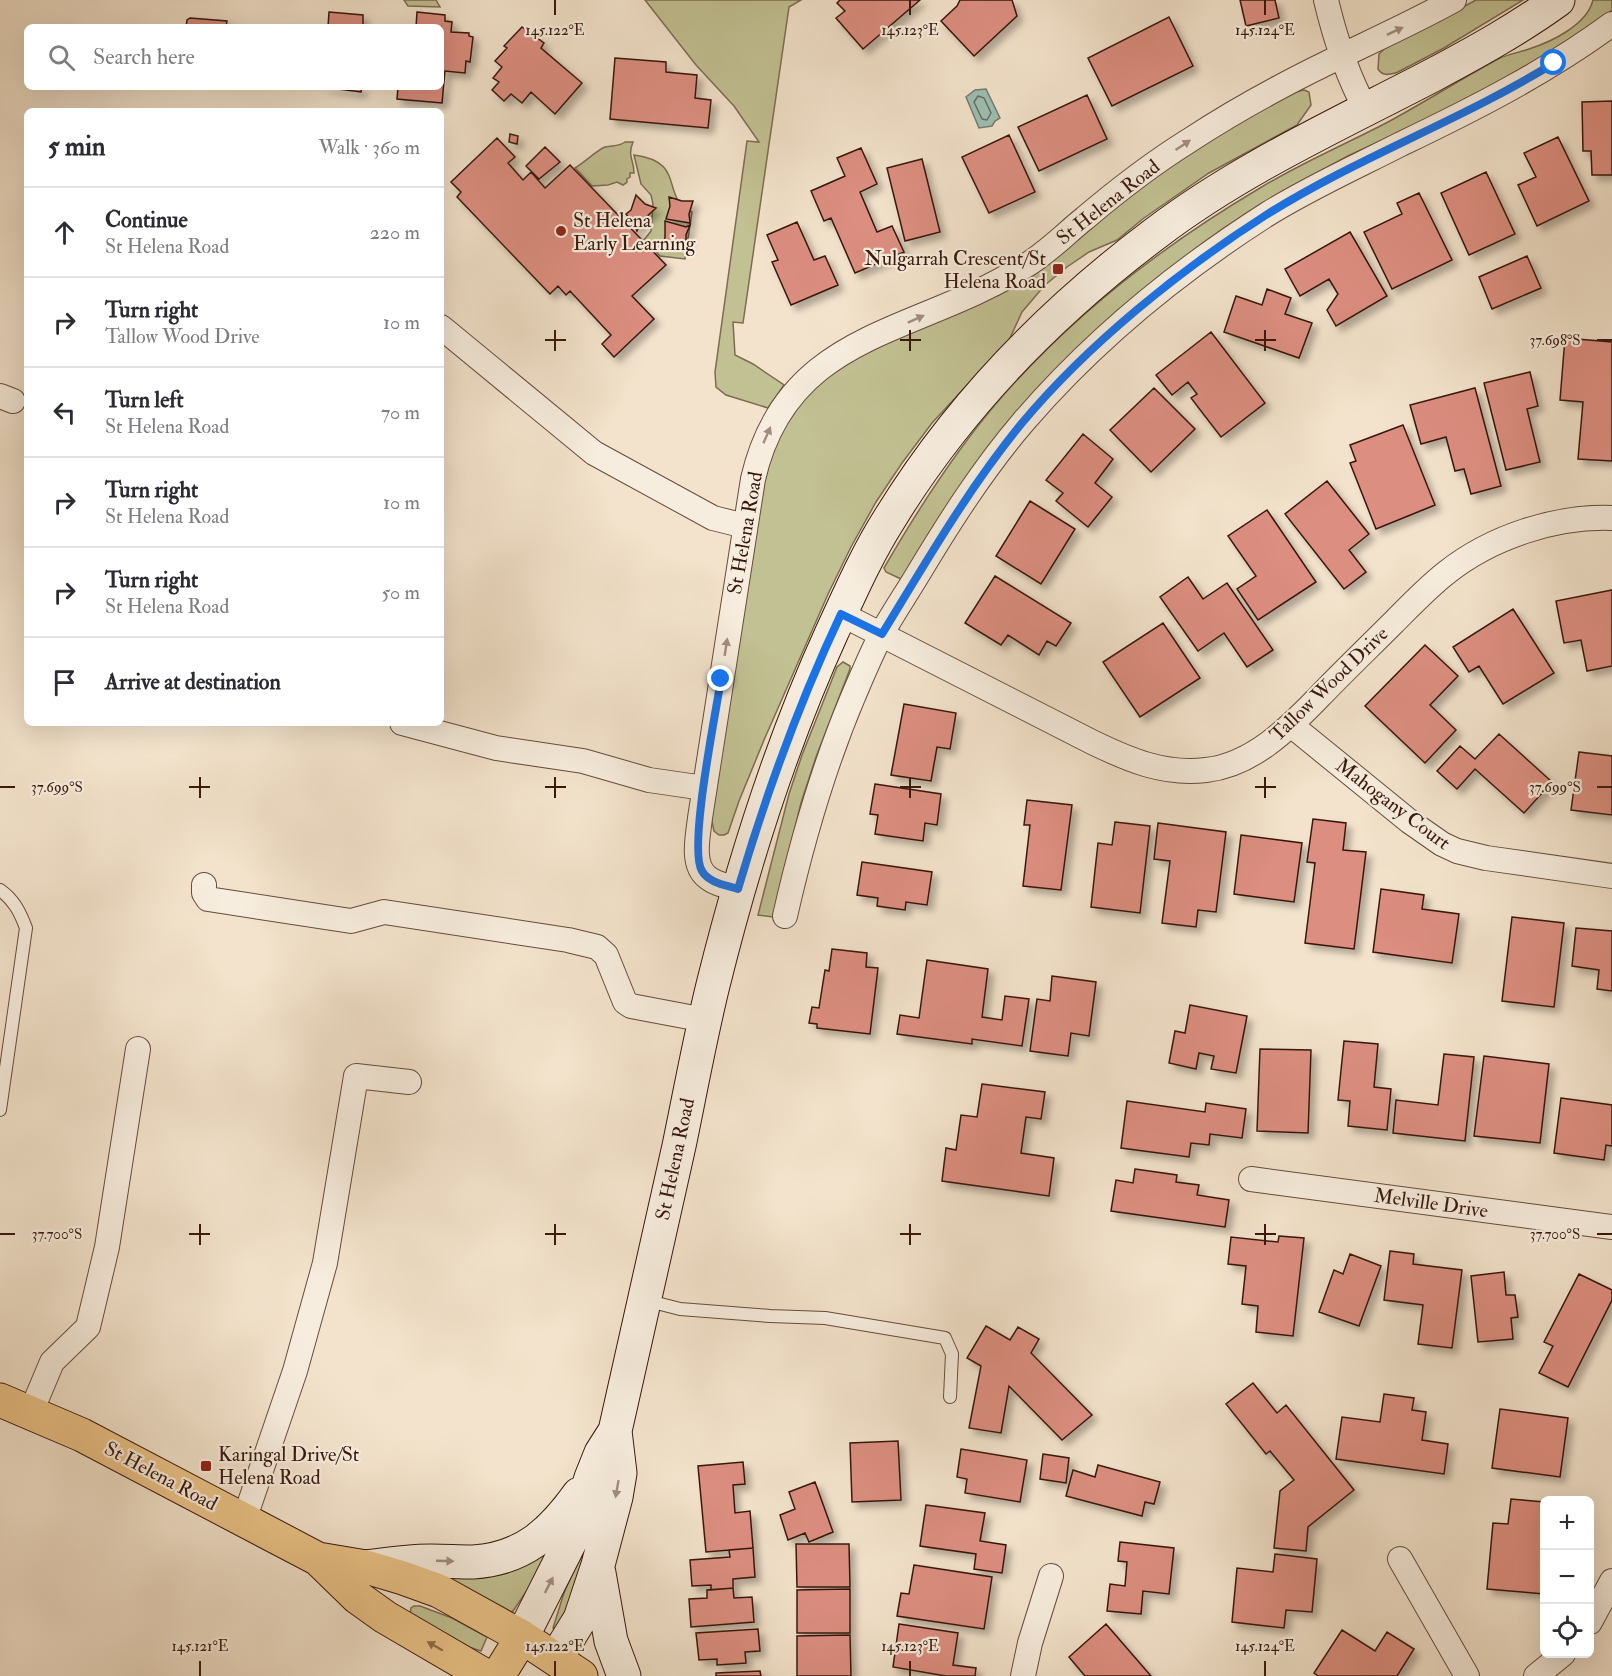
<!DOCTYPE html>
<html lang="en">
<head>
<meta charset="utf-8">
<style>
	body { margin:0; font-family:"IM FELL Double Pica",serif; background:#f7f7f7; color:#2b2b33 }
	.controls { position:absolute; right:18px; bottom:18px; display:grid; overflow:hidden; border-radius:9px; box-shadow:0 6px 24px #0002 }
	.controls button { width:54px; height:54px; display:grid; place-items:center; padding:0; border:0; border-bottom:2px solid #e1e1e2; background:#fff; color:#2b2b33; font:30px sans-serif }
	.stop { position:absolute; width:18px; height:18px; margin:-14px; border:4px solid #1a73e8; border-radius:50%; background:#fff }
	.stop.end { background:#1a73e8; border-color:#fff; box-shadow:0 2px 6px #0008 }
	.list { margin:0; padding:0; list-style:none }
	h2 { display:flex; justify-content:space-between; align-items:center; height:78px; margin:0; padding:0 24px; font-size:26px }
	h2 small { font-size:20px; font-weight:400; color:#7c7c81 }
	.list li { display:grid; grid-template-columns:39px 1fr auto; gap:18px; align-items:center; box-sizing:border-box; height:90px; padding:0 24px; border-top:2px solid #e1e1e2 }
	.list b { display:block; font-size:22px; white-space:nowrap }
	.list p { margin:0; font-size:20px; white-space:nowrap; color:#7c7c81 }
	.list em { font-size:20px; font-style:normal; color:#7c7c81 }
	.icon { flex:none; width:33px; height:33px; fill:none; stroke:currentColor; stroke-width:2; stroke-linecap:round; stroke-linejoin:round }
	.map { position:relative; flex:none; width:1612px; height:1676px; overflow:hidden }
	.search { position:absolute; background:#fff; box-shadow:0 6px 24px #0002; left:24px; top:24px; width:420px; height:66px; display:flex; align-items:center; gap:15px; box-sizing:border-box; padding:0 21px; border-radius:9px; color:#7c7c81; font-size:22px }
	.panel { position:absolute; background:#fff; box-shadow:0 6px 24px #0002; left:24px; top:108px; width:420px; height:618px; border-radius:9px }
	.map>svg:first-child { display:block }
	.green { fill:#c2c193; stroke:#7d6c50; stroke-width:1.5 }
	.water { fill:#9cbfb2; stroke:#747c70; stroke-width:1.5 }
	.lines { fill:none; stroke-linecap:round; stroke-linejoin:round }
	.shore { stroke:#6a6c5f; stroke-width:1.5 }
	.building { fill:#dc8e80; stroke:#38180c; stroke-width:1.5; filter:url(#shadow) }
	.service-casing { stroke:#674b3c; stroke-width:14 }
	.minor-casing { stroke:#674b3c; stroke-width:26 }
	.secondary-casing { stroke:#38180c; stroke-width:35 }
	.primary-casing { stroke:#38180c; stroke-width:35 }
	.service { stroke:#f7edde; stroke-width:12 }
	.minor { stroke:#f7edde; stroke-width:24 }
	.secondary { stroke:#f7edde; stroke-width:33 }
	.primary { stroke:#eac286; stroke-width:33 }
	.oneway { fill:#a18d80 }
	.oneway2 { fill:#916d49 }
	.route { stroke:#1a73e8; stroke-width:8 }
	.ticks { fill:none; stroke:#38180c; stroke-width:2 }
	.poi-dot { fill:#8f2418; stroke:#f7edde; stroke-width:2 }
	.labels { text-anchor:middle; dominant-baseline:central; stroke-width:4.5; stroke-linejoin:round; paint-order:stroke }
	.street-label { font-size:20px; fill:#38180c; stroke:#f7edde }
	.poi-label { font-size:20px; fill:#38180c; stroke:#f7edde; text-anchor:start }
	.ticks-label { font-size:15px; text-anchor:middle; fill:#38180c; stroke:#f7edde; stroke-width:4.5; stroke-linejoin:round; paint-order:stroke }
</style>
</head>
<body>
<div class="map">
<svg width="1612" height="1676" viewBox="0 0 1612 1676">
	<defs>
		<filter id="shadow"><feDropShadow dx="5.5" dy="5.5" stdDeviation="3" flood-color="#0004"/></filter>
	</defs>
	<rect width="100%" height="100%" fill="#f3e3cc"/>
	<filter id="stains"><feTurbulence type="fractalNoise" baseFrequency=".00333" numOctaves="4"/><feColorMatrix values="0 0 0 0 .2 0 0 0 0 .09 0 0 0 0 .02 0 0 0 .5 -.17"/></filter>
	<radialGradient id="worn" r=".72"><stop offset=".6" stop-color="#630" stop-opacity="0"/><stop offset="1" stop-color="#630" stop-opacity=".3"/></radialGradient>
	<path class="green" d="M404 0H436L440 7 408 6Z
		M645 0H801L789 7 743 323 733 322 735 355 753 364 784 385 768 408 726 395 716 387 715 372 747 141 759 142 734 106 696 65Z
		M1476 0H1523L1444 48 1396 73C1387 75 1383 76 1378 69L1379 54 1384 49Z
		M1593 0H1612V10L1548 54 1515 73 1427 119 1348 156 1293 186 1224 228 1160 277 901 579 886 572 884 568C917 511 952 456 994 406 1068 319 1162 246 1260 188 1301 163 1346 144 1388 122 1425 102 1461 79 1498 59 1508 54 1518 53 1529 49 1551 42 1587 25 1593 0Z
		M1304 90 1309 92 1311 105 1297 125 1209 173 1144 218 1117 240 1089 252 1067 267 1045 285 1022 312 1009 340 932 423 902 463 876 502 851 547 829 592 764 740 739 801 728 833 724 835H719L714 831 711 817 763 482C773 446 787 408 817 384 880 334 964 320 1032 276 1052 263 1069 245 1087 229 1139 187 1194 149 1252 116 1268 107 1286 93 1304 90Z
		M625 142H633C627 157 634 159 634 173H630V177L627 179V182L623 185 617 182 608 185 592 186 575 168C584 163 597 150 605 147 613 145 618 147 625 142Z
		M634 155C688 162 659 197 692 212L685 259 660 256 644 240 651 231 653 204 651 195 641 184Z
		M843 662 850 666V669L816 757 801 803 773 917 758 915 789 794 802 755 837 667Z
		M547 1544V1561L513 1611 510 1612 435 1571Z
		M584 1547 589 1548 578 1584 557 1631 553 1628 564 1593Z
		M414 1606H420L452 1618 487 1637 481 1651 469 1647 410 1614 411 1608Z"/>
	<path class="water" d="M986 89 1000 118 995 121 992 126 979 128 966 97 975 90Z"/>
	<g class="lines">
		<path class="shore" d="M978 96 984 98 991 113 987 120 982 119 974 102Z"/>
	</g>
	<path class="building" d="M840 0H920L863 49 836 18 845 11 837 3Z
		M960 0H1012L1017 16 974 56 941 21 957 6Z
		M1240 0H1275L1279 18 1246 26Z
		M329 12 363 15V27H328Z
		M417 12 445 15V21L452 22 451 32 469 33V36L473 37 470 62 466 61 465 73 445 71 442 103 397 99 398 87H441V27H416Z
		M1169 17 1193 66 1112 106 1088 58Z
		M190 18 227 21 226 27H186L187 20Z
		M522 27 544 43 541 48 582 83 555 114 531 92 522 103 511 94 504 101 492 90 499 82 493 78 502 67 495 61 507 48 504 46Z
		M615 58 666 62V72L697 75 695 98 711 100 708 128 610 119Z
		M322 87H362L361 92Z
		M1087 95 1107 139 1039 171 1018 127Z
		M1612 101V175H1592L1591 151H1583L1582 102Z
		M510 134 518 136 517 144 509 142Z
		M1009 135 1035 192 989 213 962 157Z
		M1558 137 1589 201 1537 226 1518 185 1536 177 1524 153Z
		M497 138 515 157 508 163 523 180 531 172 545 188 570 165 666 265 632 296 654 319 614 357 602 344 611 335 570 291 566 295 558 286 550 294 457 197 461 192 451 182Z
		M545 147 560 162 539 179 526 166Z
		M861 148 877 184 860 192 877 232 892 226 904 252 855 273 831 218 824 221 811 191 845 176 837 158Z
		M922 159 940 232 905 241 887 168Z
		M1486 172 1515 234 1469 255 1441 193Z
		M1419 193 1452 260 1392 289 1364 232 1402 214 1397 203Z
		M636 195 645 204 656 208 642 221 637 231 632 221 626 214 631 210Z
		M669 197 682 201H693L689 214 690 223 666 219 670 206Z
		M665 221 686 227 690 225 686 235V249L678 244 662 245 665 238Z
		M797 222 814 260 825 256 838 285 791 305 772 262 778 260 767 235Z
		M1350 232 1387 296 1336 326 1327 310 1338 294 1329 279 1300 296 1285 269Z
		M1527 256 1541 288 1492 309 1479 277Z
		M1267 289 1291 298 1285 314 1312 323 1299 358 1224 332 1236 296 1262 305Z
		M1211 332 1265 403 1221 437 1191 398 1197 394 1188 382 1172 395 1156 375Z
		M1565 338 1612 342V461L1578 459 1583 402 1560 400Z
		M1530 372 1538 406 1527 409 1540 462 1506 470 1484 383Z
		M1154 388 1195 429 1151 472 1110 430Z
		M1475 388 1501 486 1471 494 1464 469 1455 471 1446 437 1421 444 1410 405Z
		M1403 425 1435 505 1376 529 1350 463 1356 461 1350 445Z
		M1083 434 1113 459 1095 483 1112 497 1088 527 1056 501 1063 493 1046 480Z
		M1327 481 1369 534 1349 550 1366 572 1344 589 1285 514Z
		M1030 501 1075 529 1041 584 996 556Z
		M1267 510 1316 582 1258 620 1237 589 1256 576 1228 536Z
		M995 576 1071 623 1056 646 1047 641 1039 655 1008 635 1001 645 965 623Z
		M1188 577 1203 599 1227 583 1273 650 1247 667 1224 633 1198 651 1160 597Z
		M1612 590V666L1587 671 1581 640 1564 643 1556 601Z
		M1513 609 1554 673 1503 704 1479 666 1469 672 1453 647Z
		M1163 623 1200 678 1140 717 1103 662Z
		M1425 645 1458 676 1430 705 1456 730 1425 763 1365 706Z
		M904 704 956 713 950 749 937 747 931 781 891 775Z
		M1499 734 1552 782 1524 813 1475 769 1457 789 1437 771 1460 746 1475 759Z
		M1579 752 1612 756V815L1571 810Z
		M875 784 941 794 937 825 925 823 923 841 875 834 878 815 870 814Z
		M1027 800 1072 805 1061 890 1023 886 1030 825H1024Z
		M1313 819 1346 823 1343 850 1366 852 1354 949 1305 943 1315 863 1307 862Z
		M1115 822 1150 826 1140 913 1091 907 1098 843 1112 845Z
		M1158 823 1226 832 1216 912 1198 910 1196 927 1162 923 1170 861 1154 859Z
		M1241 835 1302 843 1294 902 1234 894Z
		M862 862 932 872 927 905 906 902 905 910 877 906 878 898 857 895Z
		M1381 889 1424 895 1422 909 1459 914 1452 963 1373 952Z
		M1512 917 1564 923 1554 1007 1502 1001Z
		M1576 928 1612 931V991L1597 989 1599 970 1572 966Z
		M832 949 867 953 866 967 878 968 870 1034 817 1028V1024L809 1023 812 1007 819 1008 825 970 829 971Z
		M927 960 988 969 982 1017 1002 1020 1005 996 1029 999 1022 1046 972 1039V1044L897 1034 900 1015 919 1018Z
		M1052 976 1096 982 1089 1036 1071 1033 1068 1056 1030 1051 1037 999 1050 1001Z
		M1190 1005 1247 1016 1236 1073 1211 1069 1214 1056 1199 1053 1196 1069 1169 1063 1175 1031 1185 1033Z
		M1344 1041 1378 1044 1374 1087 1391 1089 1387 1130 1348 1126 1350 1101 1338 1100Z
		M1260 1049 1311 1050 1308 1133 1257 1131Z
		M1444 1054 1474 1057 1465 1141 1393 1133 1396 1100 1438 1105Z
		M1484 1056 1549 1064 1540 1143 1474 1136Z
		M982 1084 1045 1092 1041 1119 1026 1117 1021 1153 1054 1158 1049 1196 942 1181 946 1148 956 1150 961 1115 977 1117Z
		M1561 1098 1612 1105V1146L1606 1145 1604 1160 1554 1153Z
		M1127 1101 1205 1112 1206 1103 1246 1109 1242 1138 1210 1134 1209 1145 1191 1143 1189 1157 1121 1148Z
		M1135 1169 1177 1175 1176 1182 1199 1185 1197 1195 1229 1200 1225 1227 1111 1211 1116 1180 1133 1183Z
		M1279 1236 1304 1238 1293 1336 1256 1332 1258 1306 1242 1304 1246 1266 1228 1264 1231 1237 1278 1242Z
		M1390 1251 1414 1254 1413 1264 1462 1270 1452 1348 1418 1344 1423 1305 1384 1300Z
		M1350 1254 1381 1266 1359 1326 1319 1312 1334 1270 1343 1274Z
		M1504 1272 1506 1295H1515L1518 1317 1511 1318 1513 1339 1478 1342 1471 1276Z
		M1579 1274 1612 1290V1300L1568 1387 1539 1373 1553 1346 1544 1342Z
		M986 1326 1010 1340 1018 1327 1039 1339 1031 1353 1092 1415 1062 1440 1009 1386 1001 1433 969 1428 981 1366 967 1358Z
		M1253 1383 1277 1413 1286 1405 1354 1490 1308 1527 1306 1551 1274 1548 1280 1491 1294 1480 1270 1451 1266 1454 1226 1404Z
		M1384 1394 1414 1398 1412 1410 1426 1412 1422 1440 1448 1444 1444 1474 1336 1459 1342 1417 1380 1422Z
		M1500 1409 1568 1418 1560 1477 1492 1468Z
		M898 1441 901 1500 852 1502 850 1443Z
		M961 1449 1027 1460 1020 1502 965 1493 967 1479 957 1477Z
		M1043 1454 1069 1458 1066 1483 1040 1479Z
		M743 1462 745 1484 733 1485 735 1513 750 1511 753 1548 706 1552 698 1466Z
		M1098 1465 1160 1482 1154 1504 1145 1502 1142 1516 1066 1496 1073 1470 1095 1477Z
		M815 1482 833 1532 809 1542 805 1533 788 1540 780 1515 795 1509 789 1492Z
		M1511 1499 1544 1502V1594L1487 1589 1493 1523 1508 1524Z
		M926 1505 985 1513 980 1541 1006 1545 1002 1573 974 1569 976 1554 920 1546Z
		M1120 1542 1174 1548 1169 1594 1143 1591 1141 1614 1107 1611 1110 1584 1125 1586 1127 1562 1118 1561Z
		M796 1544H849L850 1587H797Z
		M753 1548 755 1577 733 1579V1588L711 1590V1585L692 1586 690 1560 730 1557 729 1550Z
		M1275 1554 1317 1559 1312 1612 1286 1610 1284 1628 1232 1622 1237 1568 1273 1572Z
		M914 1565 992 1577 984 1629 897 1616 901 1593 909 1594Z
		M733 1588 734 1598 752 1597 754 1622 691 1627 689 1599 707 1598V1590Z
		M850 1589V1633H797V1590Z
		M899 1624 958 1633 953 1665 976 1668 975 1676H946L893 1667Z
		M1106 1624 1151 1676H1085L1069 1657Z
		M758 1629 760 1651 745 1652 746 1663 717 1665V1659L699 1660 696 1633Z
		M1342 1630 1375 1651 1387 1632 1414 1649 1397 1676H1318L1314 1673Z
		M850 1635 851 1676H797V1636Z
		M760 1671 761 1676H716V1673Z"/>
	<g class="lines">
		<defs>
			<path id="service" d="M0 890C14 900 20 912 26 928L0 1110
				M645 1300 680 1309 770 1316 825 1318 945 1338 952 1354 950 1397"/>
			<path id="minor" d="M1326 0C1335 38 1347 75 1366 110
				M441 327 594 453 713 518 745 526
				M0 396 13 401
				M841 614 1092 742C1129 760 1164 775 1206 770 1252 765 1288 729 1319 697 1343 672 1368 648 1393 623 1410 606 1427 588 1446 573 1491 537 1555 516 1612 518
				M402 723 496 748 583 761 649 780 704 788
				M1291 725 1409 821 1442 844 1457 851 1486 858 1612 876
				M204 885V893L208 899 351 921 384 912 568 940 597 947 606 955 625 1002 631 1006 705 1020
				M738 889C728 886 715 884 707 877 691 864 698 836 700 818L753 479C787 330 917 335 1025 266 1047 253 1065 234 1085 218 1118 190 1153 163 1190 140 1219 121 1250 103 1280 87 1337 56 1398 31 1454 0
				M785 916C802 841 823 768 853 697 862 676 871 654 882 633 892 615 904 597 915 579 948 524 982 470 1024 421 1093 341 1177 272 1266 215 1309 188 1356 167 1401 144 1474 109 1547 72 1612 24
				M1251 1179 1612 1227
				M31 1412 52 1362 88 1327 107 1247 138 1049
				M244 1520 295 1371 325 1263 356 1076 409 1082
				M1400 1559 1467 1676
				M1590 1622 1612 1581
				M1023 1676 1030 1643 1051 1576
				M1536 1676 1563 1654"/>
			<path id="secondary" d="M366 1567C388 1564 409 1561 431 1561 445 1561 459 1562 473 1562 523 1559 551 1533 579 1494
				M599 1573 611 1641 624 1676
				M522 1637 573 1536 591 1478 601 1453 615 1431C636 1336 658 1241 679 1146 690 1093 700 1038 713 985 743 864 780 746 832 632 850 593 867 554 890 518 958 407 1052 311 1156 233 1240 169 1339 124 1433 75 1476 52 1518 29 1558 0
				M556 1658 580 1619 598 1565 616 1497 620 1473 615 1431"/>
			<path id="primary" d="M0 1400 82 1435 318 1559 366 1567 403 1578 439 1591 522 1637 581 1676
				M318 1559 357 1597 385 1617 486 1676
				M498 1676 522 1637"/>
		</defs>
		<use href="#service" class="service-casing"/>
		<use href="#minor" class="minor-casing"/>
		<use href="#secondary" class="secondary-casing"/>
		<use href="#primary" class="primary-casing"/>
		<use href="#service" class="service"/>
		<use href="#minor" class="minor"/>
		<use href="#secondary" class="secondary"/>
		<use href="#primary" class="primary"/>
	</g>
	<defs><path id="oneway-solid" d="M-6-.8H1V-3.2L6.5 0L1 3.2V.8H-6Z" transform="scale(1.5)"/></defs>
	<g class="oneway">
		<use href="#oneway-solid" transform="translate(1395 31) rotate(-25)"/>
		<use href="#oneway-solid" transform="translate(1183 145) rotate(-34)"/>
		<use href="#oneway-solid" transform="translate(916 319) rotate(-24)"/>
		<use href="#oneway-solid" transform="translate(767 435) rotate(-66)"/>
		<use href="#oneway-solid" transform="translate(726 647) rotate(-81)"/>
		<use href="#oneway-solid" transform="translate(617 1489) rotate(100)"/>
		<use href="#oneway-solid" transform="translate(445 1561) rotate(2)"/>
		<use href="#oneway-solid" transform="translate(549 1585) rotate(-63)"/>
	</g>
	<use class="oneway2" href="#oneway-solid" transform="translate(435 1646) rotate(-150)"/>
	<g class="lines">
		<path class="route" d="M721 679C716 712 688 849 702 871 709 883 726 885 738 889 766 794 799 703 841 614L882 634C926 562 968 489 1022 423 1088 344 1180 270 1266 215 1358 157 1462 120 1554 63"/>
	</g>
	<path class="ticks" d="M555 0V15M910 0V15M1265 0V15M555 330V351M910 330V351M1265 330V351M545 340H566M900 340H921M1255 340H1276M1597 340H1612M200 777V798M555 777V798M910 777V798M1265 777V798M0 787H15M189 787H210M545 787H566M900 787H921M1255 787H1276M1597 787H1612M200 1224V1245M555 1224V1245M910 1224V1245M1265 1224V1245M0 1234H15M189 1234H210M545 1234H566M900 1234H921M1255 1234H1276M1597 1234H1612M200 1661V1676M555 1661V1676M910 1661V1676M1265 1661V1676"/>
	<g class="poi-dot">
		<circle cx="561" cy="231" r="6"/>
		<rect x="1052" y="263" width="12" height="12" rx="3"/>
		<rect x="200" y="1460" width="12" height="12" rx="3"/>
	</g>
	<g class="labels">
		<g class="street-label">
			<text transform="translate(1108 202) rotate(-38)">St Helena Road</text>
			<text transform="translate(745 533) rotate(-80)">St Helena Road</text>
			<text transform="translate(1329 684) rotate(-44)">Tallow Wood Drive</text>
			<text transform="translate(1393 804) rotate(37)">Mahogany Court</text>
			<text transform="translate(675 1159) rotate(-78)">St Helena Road</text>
			<text transform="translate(1431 1203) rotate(8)">Melville Drive</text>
			<text transform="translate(161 1476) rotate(28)">St Helena Road</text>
		</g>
		<g class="poi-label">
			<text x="573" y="220">St Helena<tspan x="573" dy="23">Early Learning</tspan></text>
			<text x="1046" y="258" text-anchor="end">Nulgarrah Crescent/St<tspan x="1046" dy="23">Helena Road</tspan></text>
			<text x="218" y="1454">Karingal Drive/St<tspan x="218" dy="23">Helena Road</tspan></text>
		</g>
	</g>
	<g class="ticks-label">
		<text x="555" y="35">145.122°E</text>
		<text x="910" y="35">145.123°E</text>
		<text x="1265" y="35">145.124°E</text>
		<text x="1555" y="345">37.698°S</text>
		<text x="57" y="792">37.699°S</text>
		<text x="1555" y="792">37.699°S</text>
		<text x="57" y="1239">37.700°S</text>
		<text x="1555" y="1239">37.700°S</text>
		<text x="200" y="1651">145.121°E</text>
		<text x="555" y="1651">145.122°E</text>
		<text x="910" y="1651">145.123°E</text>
		<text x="1265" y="1651">145.124°E</text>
	</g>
	<rect width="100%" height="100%" filter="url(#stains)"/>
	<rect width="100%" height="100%" fill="url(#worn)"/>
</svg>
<div class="controls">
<button>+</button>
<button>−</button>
<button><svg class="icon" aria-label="locate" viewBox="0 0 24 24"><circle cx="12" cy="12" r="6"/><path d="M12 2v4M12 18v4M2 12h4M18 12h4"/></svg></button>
</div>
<div class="stop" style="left:1554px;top:63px"></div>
<div class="stop end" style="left:721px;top:679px"></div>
<div class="search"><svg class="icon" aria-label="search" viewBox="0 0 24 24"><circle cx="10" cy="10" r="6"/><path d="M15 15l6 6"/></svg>Search here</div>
<section class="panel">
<h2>5 min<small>Walk · 360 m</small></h2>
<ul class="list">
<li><svg class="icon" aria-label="ahead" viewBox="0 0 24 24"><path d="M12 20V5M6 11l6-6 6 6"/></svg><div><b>Continue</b><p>St Helena Road</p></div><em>220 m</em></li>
<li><svg class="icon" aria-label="right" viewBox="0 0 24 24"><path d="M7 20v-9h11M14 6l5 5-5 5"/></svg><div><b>Turn right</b><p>Tallow Wood Drive</p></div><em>10 m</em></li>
<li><svg class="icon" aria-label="left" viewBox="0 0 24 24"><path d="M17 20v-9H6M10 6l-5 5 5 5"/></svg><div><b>Turn left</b><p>St Helena Road</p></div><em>70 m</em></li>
<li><svg class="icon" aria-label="right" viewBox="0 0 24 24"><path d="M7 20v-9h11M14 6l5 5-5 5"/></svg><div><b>Turn right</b><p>St Helena Road</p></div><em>10 m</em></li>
<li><svg class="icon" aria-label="right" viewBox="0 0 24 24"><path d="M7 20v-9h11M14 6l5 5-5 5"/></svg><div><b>Turn right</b><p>St Helena Road</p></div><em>50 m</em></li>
<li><svg class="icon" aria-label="arrive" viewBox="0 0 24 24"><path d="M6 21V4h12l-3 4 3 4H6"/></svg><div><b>Arrive at destination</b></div></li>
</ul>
</section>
</div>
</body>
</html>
